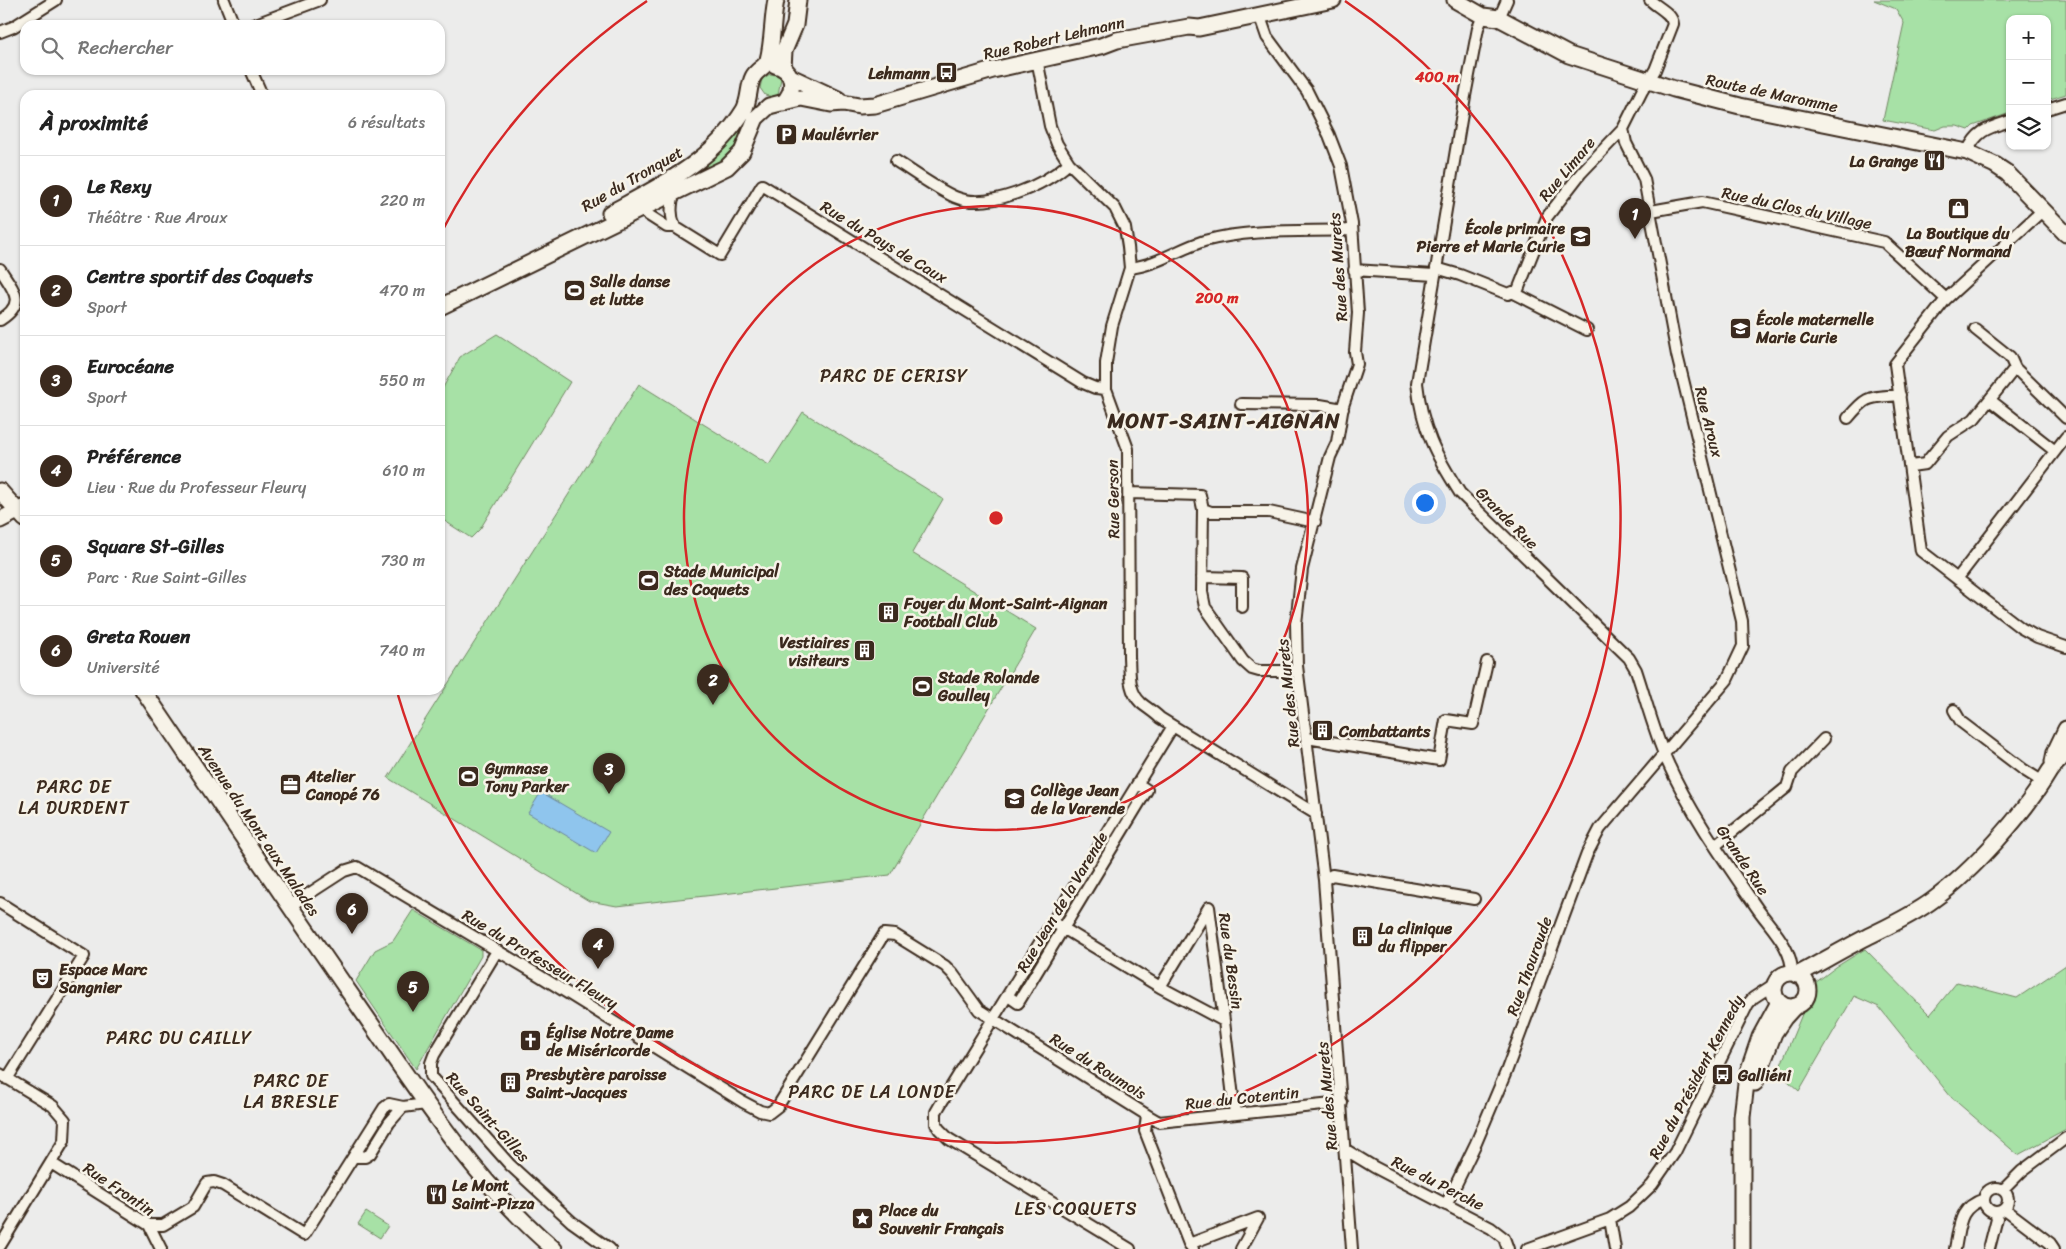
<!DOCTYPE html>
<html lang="fr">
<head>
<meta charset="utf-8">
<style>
	body { margin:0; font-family:Sriracha,sans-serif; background:#f6f6f6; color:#222 }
	.controls { position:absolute; right:15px; top:15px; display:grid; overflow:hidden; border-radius:10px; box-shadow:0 1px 4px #0004 }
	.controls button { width:45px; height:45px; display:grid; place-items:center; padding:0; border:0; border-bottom:1px solid #e0e0e0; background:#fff; color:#222; font:25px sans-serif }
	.you { position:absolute; left:1424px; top:502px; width:18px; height:18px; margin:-12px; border:4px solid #fff; border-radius:50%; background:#1a73e8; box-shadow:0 0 0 8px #1a73e833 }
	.badge { display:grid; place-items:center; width:32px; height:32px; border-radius:50%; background:#3b2a1e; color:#fff; font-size:16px; font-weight:700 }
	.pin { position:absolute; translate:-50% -41px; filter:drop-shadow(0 1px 2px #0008) }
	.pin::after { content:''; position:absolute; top:26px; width:18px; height:15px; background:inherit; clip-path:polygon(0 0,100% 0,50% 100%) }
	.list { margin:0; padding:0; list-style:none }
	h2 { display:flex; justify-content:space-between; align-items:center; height:65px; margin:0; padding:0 20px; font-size:21px }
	h2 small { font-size:16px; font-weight:400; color:#767676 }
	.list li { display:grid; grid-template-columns:32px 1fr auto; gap:15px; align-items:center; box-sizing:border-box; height:90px; padding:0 20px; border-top:1px solid #e0e0e0 }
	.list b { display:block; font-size:19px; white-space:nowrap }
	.list p { margin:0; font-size:16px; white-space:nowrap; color:#767676 }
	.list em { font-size:16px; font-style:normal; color:#767676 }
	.icon { flex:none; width:28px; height:28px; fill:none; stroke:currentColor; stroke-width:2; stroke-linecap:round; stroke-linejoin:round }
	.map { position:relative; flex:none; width:2066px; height:1249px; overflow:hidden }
	.search { position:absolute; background:#fff; box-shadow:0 1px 4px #0004; left:20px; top:20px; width:425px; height:55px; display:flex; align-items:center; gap:12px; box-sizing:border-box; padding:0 18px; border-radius:15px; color:#767676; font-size:19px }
	.panel { position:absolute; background:#fff; box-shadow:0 1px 4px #0004; left:20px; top:90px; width:425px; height:605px; border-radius:15px }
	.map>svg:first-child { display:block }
	.green { fill:#a7e1a6; stroke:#718662 }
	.water { fill:#8fc5ed; stroke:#6d879a }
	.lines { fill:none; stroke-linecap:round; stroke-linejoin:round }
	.street-casing { stroke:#3b2a1e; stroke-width:14 }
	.secondary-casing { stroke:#3b2a1e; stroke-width:19 }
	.street { stroke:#f7f3e8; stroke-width:10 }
	.secondary { stroke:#f7f3e8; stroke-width:15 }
	.ring { fill:none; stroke:#d62828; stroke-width:2.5 }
	.labels { text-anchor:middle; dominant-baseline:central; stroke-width:5; stroke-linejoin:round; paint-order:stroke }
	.street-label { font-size:16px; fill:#3b2a1e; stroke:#f7f3e8 }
	.poi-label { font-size:16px; font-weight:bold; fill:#3b2a1e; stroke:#f7f3e8; text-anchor:start }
	.neighbourhood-label { font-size:18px; letter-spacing:1px; fill:#3b2a1e; stroke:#f7f3e8 }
	.district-label { font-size:21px; font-weight:bold; letter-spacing:1px; fill:#3b2a1e; stroke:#f7f3e8 }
	.centre { fill:#d62828; stroke:#f7f3e8; stroke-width:2.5 }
	.ring-label { font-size:15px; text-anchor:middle; font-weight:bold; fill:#d62828; stroke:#f7f3e8; stroke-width:5; stroke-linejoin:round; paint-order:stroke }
</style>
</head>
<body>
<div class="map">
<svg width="2066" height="1249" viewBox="0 0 2066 1249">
	<rect width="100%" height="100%" fill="#ececeb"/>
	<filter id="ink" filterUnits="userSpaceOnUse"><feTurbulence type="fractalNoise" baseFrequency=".02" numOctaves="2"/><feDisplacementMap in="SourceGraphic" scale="10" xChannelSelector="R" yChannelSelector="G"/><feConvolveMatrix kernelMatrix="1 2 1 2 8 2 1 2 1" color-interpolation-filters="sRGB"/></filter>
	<g filter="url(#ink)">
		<path class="green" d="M1874 0H2066V94L2047 100V19H2010V113L1973 126 1969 130 1957 126H1945L1935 130 1883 120 1904 23 1896 9Z
			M770 74 776 75 781 78 778 95 772 97 765 95 760 88 762 79Z
			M742 118 748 121 741 143 724 162 574 238 677 182Z
			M497 334 570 382 480 529 471 538 440 518V393L460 357Z
			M639 384 769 465 803 412 943 499 912 553 1036 629 890 875 617 906 589 901 388 778Z
			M413 910 481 950V956L416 1069 356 981 375 950 393 941Z
			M1865 949 1930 1015 1957 982 2017 998 2066 965V1129L2018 1155 1951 1097 1879 1007 1854 996 1799 1091 1778 1072 1815 983 1836 967Z
			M366 1212 388 1226 380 1238 358 1224Z"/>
		<path class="water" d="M541 792 609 832 596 853 528 813Z"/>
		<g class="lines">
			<defs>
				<path id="street" d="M224 0 234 25
					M1259 14 1267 37 1307 91 1329 135 1341 166 1352 224 1358 313 1355 352 1357 364 1343 406 1337 442 1330 457 1302 569 1296 624 1297 666 1324 880 1352 1249
					M1483 16 1478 28 1465 96 1417 383C1422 429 1435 454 1460 493L1629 658 1636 670C1646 700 1654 732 1667 761 1689 811 1726 863 1757 908 1771 928 1793 948 1792 974
					M1499 18 1507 0
					M253 25 320 0
					M0 32 13 27 56 0
					M1037 59 1050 126 1057 144 1069 163 1115 208 1125 228 1128 247 1130 268 1112 326 1106 363V389L1128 449 1129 657C1130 673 1128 691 1141 703 1147 708 1154 712 1160 718L1316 814
					M251 70 262 95
					M2047 109 2066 103
					M1967 152C1977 130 1988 128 2010 121
					M896 161C915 173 935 188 955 197 988 211 1045 185 1069 163
					M674 192C671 206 670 215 675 227
					M639 209 667 227H675L720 255 762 185 1083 383 1095 388 1106 389
					M1651 211 1702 202 1884 242 1946 299
					M2042 211 1946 299 1895 364 1921 551 2021 628 2037 637 2066 647
					M1130 268C1156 265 1179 249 1204 241 1251 228 1304 232 1352 230
					M1436 268 1460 275 1508 294 1518 290 1547 217 1581 173 1623 129
					M0 269C14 291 27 303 0 320
					M1354 270 1434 275
					M1514 293 1587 330
					M2015 368 2066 418
					M1990 400 2055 451
					M1241 404 1320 405 1343 409
					M1848 418C1868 394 1869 398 1900 395
					M1911 466 1925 464 1948 436 1974 419 2015 368 2010 357 1975 329
					M1129 493 1200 495 1203 509 1211 512H1269L1315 522
					M1203 509 1202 592 1205 607 1243 661 1252 669 1259 671H1297
					M1202 577 1242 578V607
					M1957 579 2066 437
					M1954 710 1961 722 2024 770 2043 782
					M1307 738 1439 760 1446 720 1473 724 1487 662
					M1715 846 1787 787 1792 772 1824 739
					M1324 880 1332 875 1474 899
					M0 903 84 956 7 1079
					M290 906 344 871 357 867 540 976 743 1102 760 1111 769 1113 778 1106 884 934 895 935 945 966 953 974 979 1010 1147 1115 1145 1131 1189 1244 1193 1249
					M1053 922 1160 987 1224 1021 1235 1114
					M497 951 434 1055 431 1063V1076L510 1165 572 1222 610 1249
					M1160 987 1209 907 1224 1021
					M1008 996 1018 1003 1147 790 1138 784
					M0 1074 53 1106 65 1120 64 1141 0 1246
					M403 1107 426 1104
					M1147 1115 1159 1122 1342 1103
					M1346 1150 1374 1167 1491 1228 1504 1238 1508 1249
					M51 1163 149 1225 161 1249
					M1984 1200a12 12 0 1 1 24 0a12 12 0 1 1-24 0Z
					M2003 1190 2022 1171 2066 1138
					M1446 1205 1476 1143 1506 1072 1587 854 1600 829 1727 680 1743 646 1742 621 1677 355 1644 179 1626 143 1623 129 1642 91 1655 70 1673 24C1672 13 1658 8 1650 0
					M2005 1209 2050 1243 2054 1249
					M1610 1219 1615 1249
					M149 1225H163L193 1207 207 1183 214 1182 223 1185 304 1235 384 1108 389 1104 403 1107 389 1123 370 1154 365 1157H354
					M1189 1244 1258 1218 1241 1249
					M1130 1249 949 1139 939 1129 936 1124V1112L940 1105 1173 726
					M1527 1249 1610 1219 1629 1207 1652 1185 1675 1152 1748 1004 1753 998 1776 983
					M1955 1249C1960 1225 1958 1208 1984 1199
					M1989 1249 1997 1218 1995 1212"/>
				<path id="secondary" d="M1455 0 1483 16 1499 18 1569 55 1674 89 1740 106 1967 152 1995 165 2007 173 2066 234
					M775 65C795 70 796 90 783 103
					M783 68 784 51 795 25 798 0
					M791 77 838 99
					M610 213C662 185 712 162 744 110 750 99 748 87 753 77 757 69 765 68 768 60 773 41 772 20 776 0
					M440 307 727 167 742 152 756 118 769 106 801 98 831 104 843 103 859 106 875 105 993 70 1101 46 1117 40 1189 27 1199 28 1333 0
					M0 491 25 519
					M0 520 25 507
					M143 690C215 796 287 903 360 1008 419 1093 475 1182 554 1249
					M2053 762 2055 752 2066 729
					M1774 990a17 17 0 1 1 34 0a17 17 0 1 1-34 0Z
					M1797 975C1820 963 1843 949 1867 937 1889 926 1913 915 1933 900 1973 871 2024 814 2049 772 2054 764 2062 760 2066 751
					M1755 1083 1774 1033 1784 1018 1795 1006
					M1742 1249V1117L1747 1075 1760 1037 1779 1002"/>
			</defs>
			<use href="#street" class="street-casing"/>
			<use href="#secondary" class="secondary-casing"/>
			<use href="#street" class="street"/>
			<use href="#secondary" class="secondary"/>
		</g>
	</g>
	<g class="ring">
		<circle cx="996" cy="518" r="312"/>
		<path d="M440 235A624 624 0 0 1 647 1M1345 1A624 624 0 1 1 398 695"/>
	</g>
	<defs>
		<symbol id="bus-square" viewBox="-11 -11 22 22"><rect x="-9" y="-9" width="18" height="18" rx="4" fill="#3b2a1e" stroke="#f7f3e8"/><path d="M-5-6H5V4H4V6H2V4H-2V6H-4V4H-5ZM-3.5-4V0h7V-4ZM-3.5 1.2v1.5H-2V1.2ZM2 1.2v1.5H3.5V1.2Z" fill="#fff"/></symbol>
		<symbol id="parking-square" viewBox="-11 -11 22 22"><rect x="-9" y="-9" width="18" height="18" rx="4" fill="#3b2a1e" stroke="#f7f3e8"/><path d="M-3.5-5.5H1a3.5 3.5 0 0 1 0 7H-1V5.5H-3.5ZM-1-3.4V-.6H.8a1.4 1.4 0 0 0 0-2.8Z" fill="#fff"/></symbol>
		<symbol id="restaurant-square" viewBox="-11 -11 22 22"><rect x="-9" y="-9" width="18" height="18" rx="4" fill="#3b2a1e" stroke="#f7f3e8"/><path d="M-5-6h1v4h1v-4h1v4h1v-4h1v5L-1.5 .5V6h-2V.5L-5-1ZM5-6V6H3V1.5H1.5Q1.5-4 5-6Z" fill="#fff"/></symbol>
		<symbol id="shop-square" viewBox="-11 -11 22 22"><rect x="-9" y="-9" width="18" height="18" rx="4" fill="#3b2a1e" stroke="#f7f3e8"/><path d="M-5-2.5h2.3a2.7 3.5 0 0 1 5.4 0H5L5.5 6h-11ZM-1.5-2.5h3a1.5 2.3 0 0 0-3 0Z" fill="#fff"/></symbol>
		<symbol id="school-square" viewBox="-11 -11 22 22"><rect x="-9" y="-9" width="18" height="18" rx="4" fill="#3b2a1e" stroke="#f7f3e8"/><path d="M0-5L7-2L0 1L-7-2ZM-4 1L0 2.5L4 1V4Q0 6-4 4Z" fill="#fff"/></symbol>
		<symbol id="stadium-square" viewBox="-11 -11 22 22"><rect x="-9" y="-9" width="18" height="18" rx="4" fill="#3b2a1e" stroke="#f7f3e8"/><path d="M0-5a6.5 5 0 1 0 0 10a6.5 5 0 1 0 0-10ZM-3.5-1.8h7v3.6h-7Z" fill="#fff"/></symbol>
		<symbol id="building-square" viewBox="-11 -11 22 22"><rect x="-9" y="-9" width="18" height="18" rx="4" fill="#3b2a1e" stroke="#f7f3e8"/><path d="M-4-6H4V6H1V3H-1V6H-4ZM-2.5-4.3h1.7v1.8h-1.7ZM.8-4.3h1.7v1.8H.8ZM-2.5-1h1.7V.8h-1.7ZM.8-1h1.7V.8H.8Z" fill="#fff"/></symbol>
		<symbol id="office-square" viewBox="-11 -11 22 22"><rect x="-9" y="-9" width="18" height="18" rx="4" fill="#3b2a1e" stroke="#f7f3e8"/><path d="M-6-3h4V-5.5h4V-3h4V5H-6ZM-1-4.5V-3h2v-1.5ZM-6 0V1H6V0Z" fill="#fff"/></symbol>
		<symbol id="theatre-square" viewBox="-11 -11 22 22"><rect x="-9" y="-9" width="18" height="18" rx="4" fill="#3b2a1e" stroke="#f7f3e8"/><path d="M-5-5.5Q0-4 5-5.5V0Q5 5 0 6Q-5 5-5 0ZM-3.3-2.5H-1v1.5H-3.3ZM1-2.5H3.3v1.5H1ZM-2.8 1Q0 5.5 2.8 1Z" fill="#fff"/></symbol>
		<symbol id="church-square" viewBox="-11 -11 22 22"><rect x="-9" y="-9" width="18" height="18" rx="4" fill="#3b2a1e" stroke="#f7f3e8"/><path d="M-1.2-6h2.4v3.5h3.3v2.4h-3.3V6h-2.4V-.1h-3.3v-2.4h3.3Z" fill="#fff"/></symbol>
		<symbol id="sight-square" viewBox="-11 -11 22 22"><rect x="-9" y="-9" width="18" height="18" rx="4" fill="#3b2a1e" stroke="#f7f3e8"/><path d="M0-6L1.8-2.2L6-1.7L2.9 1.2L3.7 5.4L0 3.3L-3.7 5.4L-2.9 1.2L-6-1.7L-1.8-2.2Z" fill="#fff"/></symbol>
	</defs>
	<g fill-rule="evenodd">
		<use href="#bus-square" x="934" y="60" width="25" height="25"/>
		<use href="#parking-square" x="774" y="122" width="25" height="25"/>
		<use href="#restaurant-square" x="1922" y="148" width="25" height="25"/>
		<use href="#shop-square" x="1946" y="196" width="25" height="25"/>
		<use href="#school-square" x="1568" y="224" width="25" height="25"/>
		<use href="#stadium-square" x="562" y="278" width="25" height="25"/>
		<use href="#school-square" x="1728" y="316" width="25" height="25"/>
		<use href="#stadium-square" x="636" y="568" width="25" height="25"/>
		<use href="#building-square" x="876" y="600" width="25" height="25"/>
		<use href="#building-square" x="852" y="638" width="25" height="25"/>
		<use href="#stadium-square" x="910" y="674" width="25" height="25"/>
		<use href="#building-square" x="1310" y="718" width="25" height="25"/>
		<use href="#stadium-square" x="456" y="764" width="25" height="25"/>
		<use href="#office-square" x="278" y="772" width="25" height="25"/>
		<use href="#school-square" x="1002" y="786" width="25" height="25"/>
		<use href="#building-square" x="1350" y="924" width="25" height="25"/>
		<use href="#theatre-square" x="30" y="966" width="25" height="25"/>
		<use href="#church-square" x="518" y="1028" width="25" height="25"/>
		<use href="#bus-square" x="1710" y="1062" width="25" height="25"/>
		<use href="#building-square" x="498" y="1070" width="25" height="25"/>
		<use href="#restaurant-square" x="424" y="1182" width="25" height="25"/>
		<use href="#sight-square" x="850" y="1206" width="25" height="25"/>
	</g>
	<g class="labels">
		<g class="street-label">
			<text transform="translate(1054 38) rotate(-13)">Rue Robert Lehmann</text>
			<text transform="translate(1772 93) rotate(12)">Route de Maromme</text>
			<text transform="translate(1567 169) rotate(-50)">Rue Limare</text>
			<text transform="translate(632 179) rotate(-30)">Rue du Tronquet</text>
			<text transform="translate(1797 208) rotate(12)">Rue du Clos du Village</text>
			<text transform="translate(884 242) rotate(31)">Rue du Pays de Caux</text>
			<text transform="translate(1338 267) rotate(-94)">Rue des Murets</text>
			<text transform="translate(1709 422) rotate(76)">Rue Aroux</text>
			<text transform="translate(1113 499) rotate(-91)">Rue Gerson</text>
			<text transform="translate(1507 518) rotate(45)">Grande Rue</text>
			<text transform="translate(1288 693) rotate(-96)">Rue des Murets</text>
			<text transform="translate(259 830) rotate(56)">Avenue du Mont aux Malades</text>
			<text transform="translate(1743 860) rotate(56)">Grande Rue</text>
			<text transform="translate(1062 902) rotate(-59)">Rue Jean de la Varende</text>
			<text transform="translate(540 959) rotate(31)">Rue du Professeur Fleury</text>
			<text transform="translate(1231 961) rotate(82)">Rue du Bessin</text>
			<text transform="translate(1529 966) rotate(-70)">Rue Thouroude</text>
			<text transform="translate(1098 1066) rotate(32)">Rue du Roumois</text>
			<text transform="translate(1696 1077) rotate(-62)">Rue du Président Kennedy</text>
			<text transform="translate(1327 1096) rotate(-95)">Rue des Murets</text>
			<text transform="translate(1242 1098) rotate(-6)">Rue du Cotentin</text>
			<text transform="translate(488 1117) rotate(48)">Rue Saint-Gilles</text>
			<text transform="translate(1438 1183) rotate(27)">Rue du Perche</text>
			<text transform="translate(119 1189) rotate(34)">Rue Frontin</text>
		</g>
		<g class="poi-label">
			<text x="930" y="73" text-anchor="end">Lehmann</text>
			<text x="802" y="134">Maulévrier</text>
			<text x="1918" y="161" text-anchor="end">La Grange</text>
			<text x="1565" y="228" text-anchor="end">École primaire<tspan x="1565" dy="18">Pierre et Marie Curie</tspan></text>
			<text x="1958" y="233" text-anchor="middle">La Boutique du<tspan x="1958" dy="18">Bœuf Normand</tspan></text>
			<text x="590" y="281">Salle danse<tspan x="590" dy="18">et lutte</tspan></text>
			<text x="1756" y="319">École maternelle<tspan x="1756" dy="18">Marie Curie</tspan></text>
			<text x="664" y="571">Stade Municipal<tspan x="664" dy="18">des Coquets</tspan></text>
			<text x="904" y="603">Foyer du Mont-Saint-Aignan<tspan x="904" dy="18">Football Club</tspan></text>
			<text x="849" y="642" text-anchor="end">Vestiaires<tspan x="849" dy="18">visiteurs</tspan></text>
			<text x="938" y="677">Stade Rolande<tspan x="938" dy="18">Goulley</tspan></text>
			<text x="1339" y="731">Combattants</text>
			<text x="485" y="768">Gymnase<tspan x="485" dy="18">Tony Parker</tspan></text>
			<text x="306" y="776">Atelier<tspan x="306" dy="18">Canopé 76</tspan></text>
			<text x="1031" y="790">Collège Jean<tspan x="1031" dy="18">de la Varende</tspan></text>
			<text x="1378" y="928">La clinique<tspan x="1378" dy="18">du flipper</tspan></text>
			<text x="59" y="969">Espace Marc<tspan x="59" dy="18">Sangnier</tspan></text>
			<text x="546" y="1032">Église Notre Dame<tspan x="546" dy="18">de Miséricorde</tspan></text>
			<text x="526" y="1074">Presbytère paroisse<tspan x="526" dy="18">Saint-Jacques</tspan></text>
			<text x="1738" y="1075">Galliéni</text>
			<text x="452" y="1185">Le Mont<tspan x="452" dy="18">Saint-Pizza</tspan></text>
			<text x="879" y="1210">Place du<tspan x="879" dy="18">Souvenir Français</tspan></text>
		</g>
		<g class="neighbourhood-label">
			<text x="894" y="376">PARC DE CERISY</text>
			<text x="74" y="787">PARC DE<tspan x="74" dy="21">LA DURDENT</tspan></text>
			<text x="179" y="1038">PARC DU CAILLY</text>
			<text x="291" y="1081">PARC DE<tspan x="291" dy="21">LA BRESLE</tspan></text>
			<text x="872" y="1092">PARC DE LA LONDE</text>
			<text x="1076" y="1209">LES COQUETS</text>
		</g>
		<g class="district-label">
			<text x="1224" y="421">MONT-SAINT-AIGNAN</text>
		</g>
	</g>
	<circle cx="996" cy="518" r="8" class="centre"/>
	<g class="ring-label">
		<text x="1437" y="82">400 m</text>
		<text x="1217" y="303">200 m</text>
	</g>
</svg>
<div class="controls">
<button>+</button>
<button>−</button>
<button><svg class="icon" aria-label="layers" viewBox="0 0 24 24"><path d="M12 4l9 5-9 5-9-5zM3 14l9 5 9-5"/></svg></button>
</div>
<div class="you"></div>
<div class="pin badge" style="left:1635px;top:239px">1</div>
<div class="pin badge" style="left:713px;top:705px">2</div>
<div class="pin badge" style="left:609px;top:794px">3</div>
<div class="pin badge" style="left:598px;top:969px">4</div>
<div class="pin badge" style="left:413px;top:1012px">5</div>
<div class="pin badge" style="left:352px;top:934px">6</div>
<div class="search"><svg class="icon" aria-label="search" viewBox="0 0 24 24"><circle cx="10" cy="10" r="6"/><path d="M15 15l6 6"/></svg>Rechercher</div>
<section class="panel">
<h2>À proximité<small>6 résultats</small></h2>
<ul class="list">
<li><span class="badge">1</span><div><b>Le Rexy</b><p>Théâtre · Rue Aroux</p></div><em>220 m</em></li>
<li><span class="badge">2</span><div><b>Centre sportif des Coquets</b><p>Sport</p></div><em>470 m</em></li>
<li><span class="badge">3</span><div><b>Eurocéane</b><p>Sport</p></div><em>550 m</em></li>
<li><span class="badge">4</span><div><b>Préférence</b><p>Lieu · Rue du Professeur Fleury</p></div><em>610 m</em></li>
<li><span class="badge">5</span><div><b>Square St-Gilles</b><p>Parc · Rue Saint-Gilles</p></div><em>730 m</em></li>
<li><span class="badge">6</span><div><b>Greta Rouen</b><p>Université</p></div><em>740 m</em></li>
</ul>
</section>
</div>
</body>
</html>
